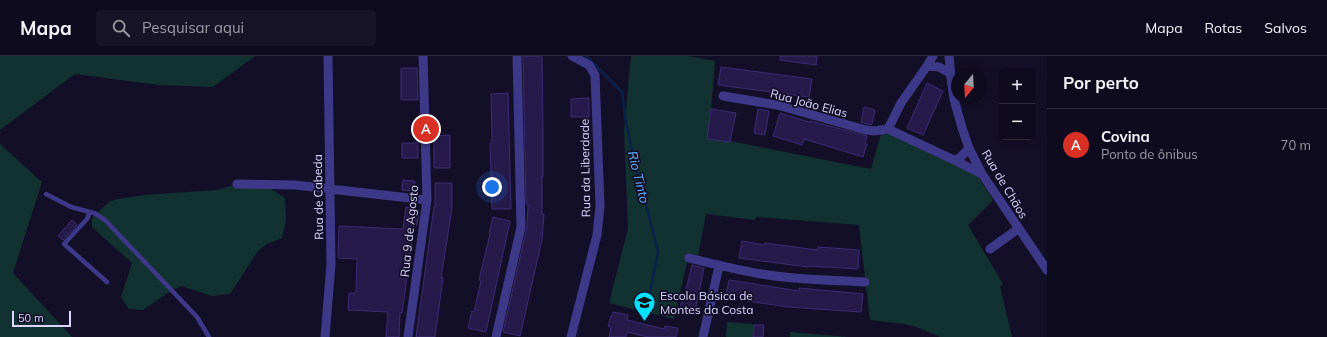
<!DOCTYPE html>
<html lang="pt">
<head>
<meta charset="utf-8">
<style>
	body { margin:0; font-family:Mulish,sans-serif; background:#181427; color:#f1f3f6 }
	.controls { position:absolute; right:12px; top:12px; display:grid; overflow:hidden; border-radius:6px; box-shadow:0 2px 6px #0003 }
	.controls button { width:36px; height:36px; display:grid; place-items:center; padding:0; border:0; border-bottom:1px solid #2f2b3c; background:#0f0b1e; color:#f1f3f6; font:20px sans-serif }
	.compass { position:absolute; left:951px; top:12px; width:36px; height:36px; border-radius:50%; background:#0f0b1e; box-shadow:0 2px 6px #0003; rotate:198deg }
	.scale { position:absolute; left:12px; bottom:10px; width:59px; box-sizing:border-box; padding-left:4px; border:2px solid #dbd6ff; border-top:0; font-size:11px; line-height:14px; white-space:nowrap; color:#dbd6ff; -webkit-text-stroke:3px #140f28; paint-order:stroke }
	.you { position:absolute; left:492px; top:131px; width:14px; height:14px; margin:-10px; border:3px solid #fff; border-radius:50%; background:#1a73e8; box-shadow:0 0 0 6px #1a73e833 }
	.badge { display:grid; place-items:center; width:26px; height:26px; border-radius:50%; background:#d93025; color:#fff; font-size:13px; font-weight:700 }
	.pin { position:absolute; translate:-50% -50%; border:2px solid #fff; box-shadow:0 1px 4px #0006 }
	.list { margin:0; padding:0; list-style:none }
	h2 { display:flex; justify-content:space-between; align-items:center; height:52px; margin:0; padding:0 16px; font-size:17px }
	h2 small { font-size:13px; font-weight:400; color:#9b9ba4 }
	.list li { display:grid; grid-template-columns:26px 1fr auto; gap:12px; align-items:center; box-sizing:border-box; height:72px; padding:0 16px; border-top:1px solid #2f2b3c }
	.list b { display:block; font-size:15px; white-space:nowrap }
	.list p { margin:0; font-size:13px; white-space:nowrap; color:#9b9ba4 }
	.list em { font-size:13px; font-style:normal; color:#9b9ba4 }
	.icon { flex:none; width:22px; height:22px; fill:none; stroke:currentColor; stroke-width:2; stroke-linecap:round; stroke-linejoin:round }
	.map { position:relative; flex:none; width:1047px; height:281px; overflow:hidden }
	header { display:flex; align-items:center; gap:24px; box-sizing:border-box; height:56px; padding:0 20px; background:#0f0b1e; border-bottom:1px solid #2f2b3c }
	header strong { font-size:19px }
	nav { display:flex; gap:22px; margin-inline-start:auto; font-size:14px }
	.search { width:280px; height:36px; background:#181427; display:flex; align-items:center; gap:10px; box-sizing:border-box; padding:0 14px; border-radius:6px; color:#9b9ba4; font-size:15px }
	main { display:flex }
	aside { flex:1; background:#0f0b1e }
	.map>svg:first-child { display:block }
	.green { fill:#123231 }
	.lines { fill:none; stroke-linecap:round; stroke-linejoin:round }
	.stream { stroke:#0b214b; stroke-width:2.5 }
	.building { fill:#251a49; stroke:#3c2c76 }
	.lane { stroke:#3d3988; stroke-width:4.5 }
	.street { stroke:#3d3988; stroke-width:9 }
	.labels { text-anchor:middle; dominant-baseline:central; stroke-width:3.5; stroke-linejoin:round; paint-order:stroke }
	.street-label { font-size:12px; fill:#dbd6ff; stroke:#140f28 }
	.poi-label { font-size:12px; fill:#dbd6ff; stroke:#140f28; text-anchor:start }
	.water-label { font-size:13px; font-style:italic; fill:#64b4ff; stroke:#140f28 }
</style>
</head>
<body>
<header>
<strong>Mapa</strong>
<div class="search"><svg class="icon" aria-label="search" viewBox="0 0 24 24"><circle cx="10" cy="10" r="6"/><path d="M15 15l6 6"/></svg>Pesquisar aqui</div>
<nav><a>Mapa</a><a>Rotas</a><a>Salvos</a></nav>
</header>
<main>
<div class="map">
<svg width="1047" height="281" viewBox="0 0 1047 281">
	<rect width="100%" height="100%" fill="#140f28"/>
	<path class="green" d="M0 0H255L213 31 159 29 75 18 0 74Z
		M631 0H688L715 5 709 81 871 113 881 78H889L977 119 993 144 968 169 1003 228 1000 230 1012 281H940L919 272 905 268 870 264 859 169 756 161 755 164 706 158 698 200 689 198 674 263 609 247 628 172 624 74Z
		M0 88 42 126 13 217 72 281H0Z
		M237 128 265 129 285 142 286 164 282 182 267 188 258 195 230 238 212 240 181 230 172 234 143 254 129 253 121 241 132 207 92 171V162L109 146 117 143 145 139 217 134Z
		M727 266 754 268 753 281H726Z
		M790 276 849 281H790Z"/>
	<g class="lines">
		<path class="stream" d="M586 0 622 36 626 67 632 95 658 195 651 232 644 255"/>
	</g>
	<path class="building" d="M523 0H542L543 70V121H542V158H544L542 184 520 280 503 276 527 171 528 148H526Z
		M780 0H817L816 9 780 4Z
		M721 11 812 23 809 41 718 29Z
		M401 12H417L418 44H401Z
		M927 27 943 35 923 79 907 72Z
		M508 37 511 153H492L490 87H492L491 38Z
		M589 42V61H571V43Z
		M864 51 875 54 872 68 871 69 861 66Z
		M711 53 736 57 730 86 707 83Z
		M758 53 769 55 765 79 754 77Z
		M780 57 809 66 810 65 867 80 865 88H867L863 101 804 83 802 89 773 80Z
		M450 79V112H434V80Z
		M402 87H418V102H402Z
		M403 124 415 125 414 135 402 134Z
		M435 127H452V152L441 222H443L435 281H416L434 151 435 152Z
		M406 151 419 154 417 169H414L402 257H400L399 281H386L388 256 348 254 349 237H356L357 203 338 202 339 170 403 173Z
		M493 161 510 165 486 276 468 272 472 255 474 256 481 225 479 224 490 178 489 177Z
		M72 164 77 169 63 184 58 180Z
		M742 185 765 189V187L817 194 818 191 859 194 858 213 808 210V211L739 202Z
		M692 209 704 212 695 255 680 251 684 238H685Z
		M729 224 799 235V232L863 238 861 256 788 251 747 245V242L726 239Z
		M613 256 628 259 627 264 664 273 665 270 678 272 676 281H648L627 276 626 281H609L611 271 608 270 611 260H612Z
		M754 269H764L763 281H753Z"/>
	<g class="lines">
		<path class="lane" d="M46 138 71 151 94 157 105 164 197 261 209 281
			M90 156 87 163 64 188 107 226"/>
		<path class="street" d="M933 0 927 10 939 11 950 17
			M949 0 951 22 954 43 962 72 969 92 982 118 1047 214
			M723 40 777 49 866 74 874 75 888 73
			M888 73 901 47 927 10
			M888 73 954 104
			M969 92 960 102 954 104 982 118
			M237 128 295 129 427 144
			M990 193 1018 173
			M689 202C713 208 737 214 761 218 795 224 830 224 865 226
			M325 281 331 208 328 0
			M408 281 427 144 423 0
			M496 281 521 171 517 0
			M571 281 597 179 600 150 595 19 589 9 572 0
			M703 281 719 210"/>
	</g>
	<defs>
		<symbol id="school-pin" viewBox="-11 -11 22 30"><path d="M0 17L-7.5 6A9.5 9.5 0 1 1 7.5 6Z" fill="#02e1ff" stroke="#140f28"/><path d="M0-5L7-2L0 1L-7-2ZM-4 1L0 2.5L4 1V4Q0 6-4 4Z" fill="#111"/></symbol>
	</defs>
	<g fill-rule="evenodd">
		<use href="#school-pin" x="632" y="234" width="25" height="34"/>
	</g>
	<g class="labels">
		<g class="street-label">
			<text transform="translate(809 47) rotate(15)">Rua João Elias</text>
			<text transform="translate(585 112) rotate(-91)">Rua da Liberdade</text>
			<text transform="translate(1005 128) rotate(59)">Rua de Chãos</text>
			<text transform="translate(318 141) rotate(-91)">Rua de Cabeda</text>
			<text transform="translate(409 175) rotate(-84)">Rua 9 de Agosto</text>
		</g>
		<g class="poi-label">
			<text x="660" y="239">Escola Básica de<tspan x="660" dy="14">Montes da Costa</tspan></text>
		</g>
		<g class="water-label">
			<text transform="translate(639 121) rotate(76)">Rio Tinto</text>
		</g>
	</g>
</svg>
<div class="controls">
<button>+</button>
<button>−</button>
</div>
<svg class="compass" viewBox="-18 -18 36 36"><path d="M0-13l5 13h-10z" fill="#e53935"/><path d="M0 13l5-13h-10z" fill="#9b9ba4"/></svg>
<div class="scale">50 m</div>
<div class="you"></div>
<div class="pin badge" style="left:426px;top:73px">A</div>
</div>
<aside>
<h2>Por perto<small></small></h2>
<ul class="list">
<li><span class="badge">A</span><div><b>Covina</b><p>Ponto de ônibus</p></div><em>70 m</em></li>
</ul>
</aside>
</main>
</body>
</html>
